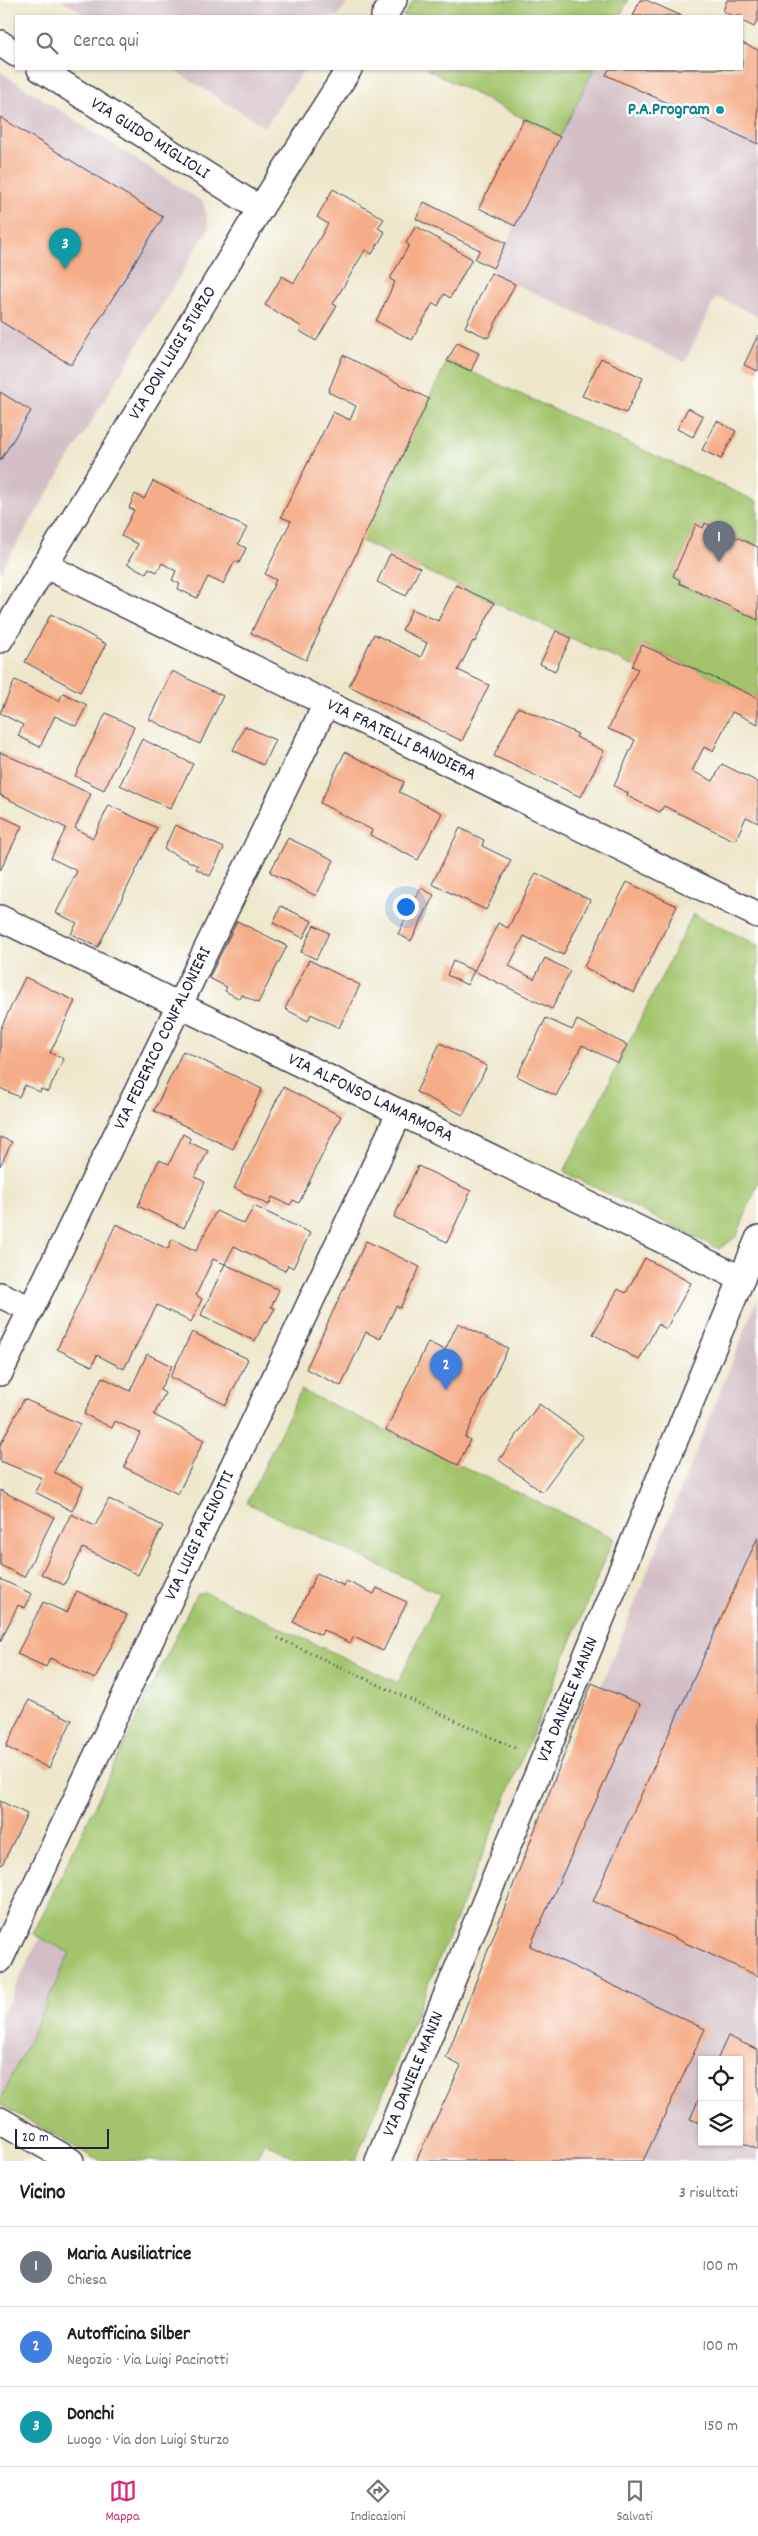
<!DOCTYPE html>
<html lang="it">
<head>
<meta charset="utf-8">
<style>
	body { margin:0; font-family:Dekko,sans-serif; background:#f2f2f2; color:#202124 }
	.controls { position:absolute; right:15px; bottom:15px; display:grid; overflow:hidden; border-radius:0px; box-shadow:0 1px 4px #0004 }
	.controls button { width:45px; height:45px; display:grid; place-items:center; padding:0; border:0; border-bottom:1px solid #e0e0e0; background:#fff; color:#202124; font:25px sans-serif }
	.scale { position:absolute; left:15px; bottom:12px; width:94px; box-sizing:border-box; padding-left:5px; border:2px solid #22223b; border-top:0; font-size:14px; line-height:18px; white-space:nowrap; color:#22223b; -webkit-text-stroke:4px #fff; paint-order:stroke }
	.you { position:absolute; left:405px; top:906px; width:18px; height:18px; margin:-12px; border:4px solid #fff; border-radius:50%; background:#1a73e8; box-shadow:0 0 0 8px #1a73e833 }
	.badge { display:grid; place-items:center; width:32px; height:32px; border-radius:50%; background:#db2777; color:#fff; font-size:16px; font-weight:700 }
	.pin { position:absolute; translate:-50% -41px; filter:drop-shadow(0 1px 2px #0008) }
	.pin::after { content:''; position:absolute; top:26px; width:18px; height:15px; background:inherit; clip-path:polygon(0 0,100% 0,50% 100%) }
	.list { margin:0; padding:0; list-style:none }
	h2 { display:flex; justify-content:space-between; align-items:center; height:65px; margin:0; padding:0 20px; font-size:21px }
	h2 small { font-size:16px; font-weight:400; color:#757577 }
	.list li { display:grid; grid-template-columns:32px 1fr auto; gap:15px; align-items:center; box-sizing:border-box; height:80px; padding:0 20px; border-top:1px solid #e0e0e0 }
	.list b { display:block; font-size:19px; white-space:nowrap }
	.list p { margin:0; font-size:16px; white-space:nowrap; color:#757577 }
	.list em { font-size:16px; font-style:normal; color:#757577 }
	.icon { flex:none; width:28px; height:28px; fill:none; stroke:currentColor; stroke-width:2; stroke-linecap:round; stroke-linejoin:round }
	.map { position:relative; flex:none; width:758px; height:2161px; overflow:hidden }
	.search { position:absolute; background:#fff; box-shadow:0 1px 4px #0004; left:15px; right:15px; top:15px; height:55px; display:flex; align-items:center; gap:12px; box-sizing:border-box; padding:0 18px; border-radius:0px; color:#757577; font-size:19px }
	.sheet { height:305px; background:#fff }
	nav { display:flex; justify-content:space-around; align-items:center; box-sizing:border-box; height:70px; border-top:1px solid #e0e0e0; background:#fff; font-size:14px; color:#757577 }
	nav a { display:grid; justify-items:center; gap:2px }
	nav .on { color:#db2777 }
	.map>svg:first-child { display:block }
	.industrial { fill:#d2bec4; fill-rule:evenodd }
	.green { fill:#a3c46c; stroke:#627354 }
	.building { fill:#f5ad89 }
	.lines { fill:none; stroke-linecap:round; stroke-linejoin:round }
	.minor-casing { stroke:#414051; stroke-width:28 }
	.path { stroke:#414051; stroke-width:3; stroke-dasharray:1 4; stroke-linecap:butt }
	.minor { stroke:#fff; stroke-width:25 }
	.culture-dot { fill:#0f9aa8; stroke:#fff; stroke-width:2 }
	.labels { text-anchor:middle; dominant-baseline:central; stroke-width:5; stroke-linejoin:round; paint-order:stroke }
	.culture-label { font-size:18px; font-weight:bold; fill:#0d838f; stroke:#fff; text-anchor:end }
	.street-label { font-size:18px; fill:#22223b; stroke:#fff }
</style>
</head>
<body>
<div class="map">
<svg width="758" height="2161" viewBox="0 0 758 2161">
	<rect width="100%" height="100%" fill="#fff"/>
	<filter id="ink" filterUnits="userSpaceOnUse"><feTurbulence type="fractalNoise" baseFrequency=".02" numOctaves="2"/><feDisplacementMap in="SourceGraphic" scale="10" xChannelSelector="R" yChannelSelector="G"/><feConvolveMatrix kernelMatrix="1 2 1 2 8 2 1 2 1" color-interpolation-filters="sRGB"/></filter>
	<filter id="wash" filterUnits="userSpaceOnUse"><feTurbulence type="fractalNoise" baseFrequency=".0096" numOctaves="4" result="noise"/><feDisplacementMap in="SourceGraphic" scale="20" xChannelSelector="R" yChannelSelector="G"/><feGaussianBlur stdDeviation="1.12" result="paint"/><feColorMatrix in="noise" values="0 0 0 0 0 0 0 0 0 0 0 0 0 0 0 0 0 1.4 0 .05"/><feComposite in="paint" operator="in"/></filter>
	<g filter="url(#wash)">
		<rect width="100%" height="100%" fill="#eee7cb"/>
		<path class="industrial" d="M62 0H349L338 16H88Z
			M742 43 758 50V316L716 297 685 362 491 273 594 69H742Z
			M172 69H304L265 127Z
			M0 72 203 202 209 228 0 572Z
			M758 1298V2161H416L461 2066 446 2058 592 1683 601 1687ZM702 2060H739V2142H702Z
			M40 1937 71 1952 2 2096 0 2095V2019Z"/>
		<path class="green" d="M414 0H628L620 16H403Z
			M426 69H594L560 137Z
			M447 361 758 502V547L706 523 703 528 696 524 673 576 680 580 679 584 758 620V698L643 645 632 666 361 541Z
			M693 914 758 945V1182L737 1236 719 1249 564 1172Z
			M301 1390 614 1538 355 2161H300L264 2142 255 2161H99L0 2104V2101L70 1953 33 1934 196 1595 204 1592 398 1683 440 1594 247 1503Z"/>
		<g id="blocks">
			<path class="building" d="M640 0H646L682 16H633Z
				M727 0H758V19L754 27 742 21V16H733L723 11Z
				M742 43 758 50V144L606 75 609 69H742Z
				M0 117 163 217 71 365 0 321Z
				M524 119 560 137 515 226 479 208Z
				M333 189 384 219 378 228 385 232 372 254 365 250 333 304 337 306 316 341 300 331 302 327 265 305 282 276 294 283 328 224 317 217Z
				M424 202 506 243 493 268 475 259 480 250 416 219Z
				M416 226 472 259 450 298 444 294 438 306 433 303 412 340 376 321 395 282 390 279 409 245 406 243Z
				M491 273 515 284 488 338 465 327Z
				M758 335V371L744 365Z
				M457 343 479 353 471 371 447 361Z
				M343 355 429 399 306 660 251 633 276 580 265 574 291 521 281 517 333 412 350 420 356 406 328 392Z
				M601 358 643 378 626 413 582 396Z
				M0 392 31 411 0 461Z
				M688 408 703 416 693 437 677 429Z
				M717 421 736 431 721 459 702 450Z
				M153 481 247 528 238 544 246 548 239 563 235 561 223 584 208 577 197 598 178 589 180 584 172 580 176 571 162 563 157 572 149 568 146 573 127 564 138 544 121 536 134 510 129 508 135 494 144 499Z
				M705 523 758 547V620L679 583 680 580 673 576 696 524 703 528Z
				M390 554 420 568 406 596 377 582Z
				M456 585 494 603 475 642 473 641 458 670 489 685 462 741 349 686 374 634 421 657 427 643 402 630 412 609 438 621Z
				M51 614 106 644 80 692 25 662Z
				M556 631 571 638 555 671 540 664Z
				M642 645 758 698V724L732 712 713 751 704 747 692 771 713 781 722 764 758 782V823L746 817 735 841 664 806 660 812 627 796 628 793 614 786 635 740 608 729 638 669 632 666Z
				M172 671 223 696 200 744 149 719Z
				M15 680 59 701 63 693 87 705 76 726 55 716 40 747 18 736 23 725 0 713Z
				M518 707 578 734 576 737 604 751 581 797 494 756Z
				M106 713 134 727 104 790 75 776Z
				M245 726 275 740 263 765 233 750Z
				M142 739 193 764 170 809 120 785Z
				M0 752 91 794 75 828 93 838 109 805 157 828 98 947 71 934 77 923 56 913 77 871 51 858 66 828 0 795Z
				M345 752 404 782 399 792 442 813 418 860 370 835 372 830 320 803Z
				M0 816 22 826 0 871Z
				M175 825 224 848 210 876 196 869 198 866 164 849Z
				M460 828 484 840 482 846 511 860 486 910 432 884Z
				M288 838 334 860 316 896 270 872Z
				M536 873 590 900 563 955 524 936 509 966 534 979 545 958 570 971 552 1009 474 971 498 923 508 928Z
				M627 882 677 906 634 993 584 967Z
				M421 888 434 895 411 941 398 934Z
				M281 906 312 921 303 938 273 923Z
				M237 921 287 946 258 1003 242 995 240 999 225 991 227 987 209 978Z
				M314 925 329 933 316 959 301 952Z
				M309 960 360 985 339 1028 311 1014 308 1021 285 1009Z
				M453 961 474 971 467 985 447 975Z
				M25 977 75 1001 50 1053 64 1059 48 1092 41 1089 40 1092 25 1085 19 1097 0 1088V1030Z
				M546 1018 572 1030 577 1020 627 1045 618 1063 582 1045 556 1096 517 1076Z
				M440 1043 487 1066 463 1115 416 1092Z
				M183 1051 262 1089 233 1149 154 1111Z
				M283 1087 341 1116 299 1203 293 1200 290 1205 272 1197 269 1205 234 1188Z
				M183 1134 190 1138 189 1142 208 1151 195 1177 205 1182 184 1228 138 1206 159 1160 169 1164Z
				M0 1137 12 1142 0 1166Z
				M418 1166 471 1191 447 1242 394 1217Z
				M254 1206 310 1233 293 1268 288 1265 285 1271 234 1246 225 1264 213 1259 196 1295 202 1299 191 1322 157 1305 124 1369 97 1355 92 1366 57 1349 116 1224 168 1249 172 1239 196 1251 216 1211 244 1224Z
				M366 1241 420 1267 400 1308 396 1306 380 1339 366 1332 341 1386 306 1369Z
				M645 1258 691 1283 666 1329 658 1324 639 1360 593 1334 618 1289 626 1293Z
				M225 1264 279 1290 271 1307 275 1308 267 1322 265 1321 255 1341 201 1315Z
				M458 1323 508 1348 465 1437 470 1440 458 1465 386 1430 428 1342 445 1350Z
				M192 1332 248 1359 226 1405 170 1377Z
				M147 1354 172 1366 160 1390 165 1393 154 1415 204 1440 178 1494 124 1467 140 1433 115 1421 112 1428 84 1414 102 1377 130 1391Z
				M24 1399 80 1424 54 1472 83 1487 72 1511 35 1492 42 1478 0 1461V1445Z
				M539 1404 583 1436 542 1492 499 1460Z
				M0 1490 54 1517 24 1577 0 1565Z
				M109 1499 163 1526 138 1575 83 1548 64 1585 41 1574 71 1514 95 1526Z
				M758 1537V1976L593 1901Z
				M317 1573 344 1586 346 1581 374 1594 377 1588 407 1602 383 1651 354 1637 350 1643 323 1630 321 1635 293 1622Z
				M0 1579 32 1594 25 1608 18 1605 0 1642Z
				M77 1591 127 1615 95 1679 50 1658 46 1667 17 1654 43 1602 67 1613Z
				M592 1683 640 1704 530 1946 705 2029 643 2161H416L461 2066 446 2058Z
				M29 1700 72 1720 49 1768 6 1747Z
				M0 1801 27 1814 2 1865 0 1864Z
				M728 2036 758 2050V2150L739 2141V2060H717Z
				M702 2092V2124L690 2119Z"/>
		</g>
	</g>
	<g filter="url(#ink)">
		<use href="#blocks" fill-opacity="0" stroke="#414051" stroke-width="1"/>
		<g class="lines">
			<defs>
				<g id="minor">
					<path d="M384 16 394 0"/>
					<path d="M0 43 16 54"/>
					<path id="s1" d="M40 69 260 209"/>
					<path id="s2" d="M44 565 758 915"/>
					<path id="s3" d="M0 640 260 209 349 69"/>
					<path id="s4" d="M0 918 742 1279"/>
					<path d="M0 1295 31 1309"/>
					<path id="s5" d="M0 1373 326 704"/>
					<path id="s6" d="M0 1960 400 1112"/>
					<path d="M0 2120 71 2161"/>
					<path id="s7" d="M378 2161 758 1239"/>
				</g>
			</defs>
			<use href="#minor" class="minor-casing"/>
			<path class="path" d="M278 1638 517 1749"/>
			<use href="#minor" class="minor"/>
		</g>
	</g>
	<circle class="culture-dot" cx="720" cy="110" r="5"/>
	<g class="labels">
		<g class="culture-label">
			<text x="710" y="110">P.A.Program</text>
		</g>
		<g class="street-label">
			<text stroke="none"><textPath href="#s1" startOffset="130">VIA GUIDO MIGLIOLI</textPath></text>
			<text stroke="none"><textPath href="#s3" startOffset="335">VIA DON LUIGI STURZO</textPath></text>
			<text stroke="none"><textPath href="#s2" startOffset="398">VIA FRATELLI BANDIERA</textPath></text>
			<text stroke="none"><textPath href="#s5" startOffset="372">VIA FEDERICO CONFALONIERI</textPath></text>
			<text stroke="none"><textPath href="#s4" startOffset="412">VIA ALFONSO LAMARMORA</textPath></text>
			<text stroke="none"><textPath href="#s6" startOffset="469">VIA LUIGI PACINOTTI</textPath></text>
			<text stroke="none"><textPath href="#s7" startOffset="499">VIA DANIELE MANIN</textPath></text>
			<text stroke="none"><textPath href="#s7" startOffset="94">VIA DANIELE MANIN</textPath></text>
		</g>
	</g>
</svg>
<div class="controls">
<button><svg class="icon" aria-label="locate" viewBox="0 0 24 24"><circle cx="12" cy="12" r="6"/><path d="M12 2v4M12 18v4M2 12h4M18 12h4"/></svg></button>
<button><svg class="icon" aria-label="layers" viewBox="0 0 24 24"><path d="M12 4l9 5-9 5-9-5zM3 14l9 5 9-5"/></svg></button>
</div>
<div class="scale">20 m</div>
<div class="you"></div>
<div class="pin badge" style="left:719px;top:562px;background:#6b7280">1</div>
<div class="pin badge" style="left:446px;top:1390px;background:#3f7fe0">2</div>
<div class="pin badge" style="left:65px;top:269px;background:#0f9aa8">3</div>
<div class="search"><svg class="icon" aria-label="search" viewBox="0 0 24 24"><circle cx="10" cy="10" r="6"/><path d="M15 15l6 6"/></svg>Cerca qui</div>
</div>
<section class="sheet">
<h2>Vicino<small>3 risultati</small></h2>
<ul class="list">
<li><span class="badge" style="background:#6b7280">1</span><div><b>Maria Ausiliatrice</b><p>Chiesa</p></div><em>100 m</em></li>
<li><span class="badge" style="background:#3f7fe0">2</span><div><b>Autofficina Silber</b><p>Negozio · Via Luigi Pacinotti</p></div><em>100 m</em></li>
<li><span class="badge" style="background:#0f9aa8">3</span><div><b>Donchi</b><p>Luogo · Via don Luigi Sturzo</p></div><em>150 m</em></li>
</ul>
</section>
<nav>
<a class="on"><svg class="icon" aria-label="map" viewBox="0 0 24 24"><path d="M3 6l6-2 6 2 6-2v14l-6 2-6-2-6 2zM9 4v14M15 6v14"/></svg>Mappa</a>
<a><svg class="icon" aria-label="directions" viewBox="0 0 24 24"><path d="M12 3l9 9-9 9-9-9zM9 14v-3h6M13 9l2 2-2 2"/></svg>Indicazioni</a>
<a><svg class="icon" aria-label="saved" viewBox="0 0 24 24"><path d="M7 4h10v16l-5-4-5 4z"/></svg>Salvati</a>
</nav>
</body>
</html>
